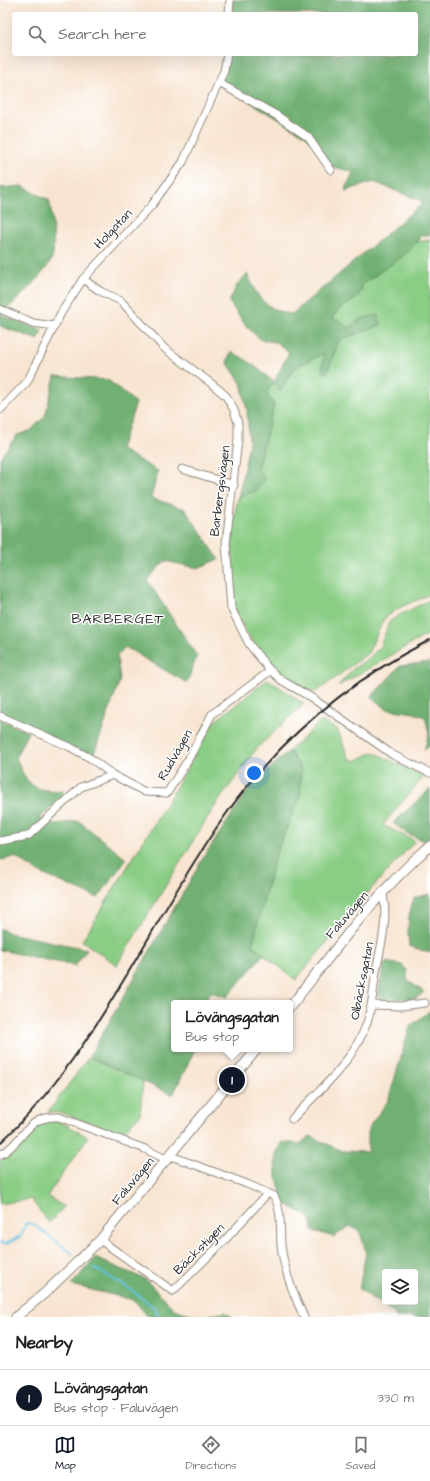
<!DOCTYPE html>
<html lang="en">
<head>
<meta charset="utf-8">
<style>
	body { margin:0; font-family:"Architects Daughter",sans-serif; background:#f6f6f6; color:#222 }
	.controls { position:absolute; right:12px; bottom:12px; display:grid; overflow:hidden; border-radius:4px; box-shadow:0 4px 16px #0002 }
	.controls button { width:36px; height:36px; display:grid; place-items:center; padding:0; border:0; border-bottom:1px solid #e0e0e0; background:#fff; color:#222; font:20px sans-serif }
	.you { position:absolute; left:254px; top:773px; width:14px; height:14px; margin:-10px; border:3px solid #fff; border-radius:50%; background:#1a73e8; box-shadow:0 0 0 6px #1a73e833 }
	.badge { display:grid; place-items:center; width:26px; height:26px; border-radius:50%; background:#111827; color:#fff; font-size:13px; font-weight:700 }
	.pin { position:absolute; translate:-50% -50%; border:2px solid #fff; box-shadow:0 1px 4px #0006 }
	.popup { position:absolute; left:171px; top:1000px; width:122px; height:52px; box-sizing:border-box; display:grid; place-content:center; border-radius:4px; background:#fff; filter:drop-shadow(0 1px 3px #0005); font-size:13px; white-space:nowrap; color:#767676 }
	.popup b { font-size:15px; color:#222 }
	.popup::after { content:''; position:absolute; left:50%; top:100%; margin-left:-8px; border:8px solid transparent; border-top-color:#fff }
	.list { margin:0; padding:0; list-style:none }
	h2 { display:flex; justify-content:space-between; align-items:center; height:52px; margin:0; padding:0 16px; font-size:17px }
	h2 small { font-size:13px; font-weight:400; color:#767676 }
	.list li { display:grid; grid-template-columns:26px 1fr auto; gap:12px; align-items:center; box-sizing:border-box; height:56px; padding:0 16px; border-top:1px solid #e0e0e0 }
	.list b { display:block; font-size:15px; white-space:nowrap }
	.list p { margin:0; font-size:13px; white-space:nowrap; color:#767676 }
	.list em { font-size:13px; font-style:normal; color:#767676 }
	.icon { flex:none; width:22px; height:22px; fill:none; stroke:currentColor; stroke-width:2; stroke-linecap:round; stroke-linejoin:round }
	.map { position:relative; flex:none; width:430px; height:1317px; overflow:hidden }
	.search { position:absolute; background:#fff; box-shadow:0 4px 16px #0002; left:12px; right:12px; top:12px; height:44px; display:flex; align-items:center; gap:10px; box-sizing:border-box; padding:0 14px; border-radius:4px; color:#767676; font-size:15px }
	.sheet { height:108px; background:#fff }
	nav { display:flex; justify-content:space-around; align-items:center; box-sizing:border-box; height:56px; border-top:1px solid #e0e0e0; background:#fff; font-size:11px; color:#767676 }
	nav a { display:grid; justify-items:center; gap:2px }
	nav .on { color:#111827 }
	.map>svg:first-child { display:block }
	.green { fill:#8acd85; stroke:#5a7c58 }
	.forest { fill:#6fb072; stroke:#4d6e4e; fill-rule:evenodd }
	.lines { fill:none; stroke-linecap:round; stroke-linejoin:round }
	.stream { stroke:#67c2e5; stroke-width:2 }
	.minor-casing { stroke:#92887e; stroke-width:9 }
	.tertiary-casing { stroke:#92887e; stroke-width:11 }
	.minor { stroke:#fff; stroke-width:7 }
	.tertiary { stroke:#fff; stroke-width:9 }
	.rail { stroke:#2b2b2b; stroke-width:2 }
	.labels { text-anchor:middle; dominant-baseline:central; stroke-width:3; stroke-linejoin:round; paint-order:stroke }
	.street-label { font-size:13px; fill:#2b2b2b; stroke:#fff }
	.neighbourhood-label { font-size:14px; letter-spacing:1px; fill:#2b2b2b; stroke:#fff }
</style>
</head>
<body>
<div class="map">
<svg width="430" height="1317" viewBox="0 0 430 1317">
	<rect width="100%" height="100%" fill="#fff"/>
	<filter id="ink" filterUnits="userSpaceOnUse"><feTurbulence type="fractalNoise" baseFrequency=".025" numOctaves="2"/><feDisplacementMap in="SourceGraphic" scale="8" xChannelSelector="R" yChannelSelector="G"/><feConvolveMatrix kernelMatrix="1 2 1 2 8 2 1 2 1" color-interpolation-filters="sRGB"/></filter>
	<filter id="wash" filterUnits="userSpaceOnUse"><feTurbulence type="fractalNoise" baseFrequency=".012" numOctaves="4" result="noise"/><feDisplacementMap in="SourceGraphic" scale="16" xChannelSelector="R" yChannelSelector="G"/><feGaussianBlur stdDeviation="0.9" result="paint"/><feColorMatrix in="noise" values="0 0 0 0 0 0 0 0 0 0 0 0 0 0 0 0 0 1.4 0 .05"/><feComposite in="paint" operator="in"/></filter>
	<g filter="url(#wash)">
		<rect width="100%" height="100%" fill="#f8e5d1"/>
		<path class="green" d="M430 240V594L399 608 384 619 368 653 318 691 304 693C276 669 247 644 235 608 232 597 233 582 233 571 231 544 232 523 238 498L256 490 257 469 274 405 266 393 274 382 280 392 294 368 324 353 327 373 339 340 381 325 361 319 348 328 342 322 332 319 338 310 358 297 363 284 409 251 415 242Z
			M430 600V633L338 686 353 669 369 658 380 647 389 622 399 615Z
			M268 679 304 704 257 748 213 809 117 965 82 941 171 796 213 723Z
			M321 721 337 729 349 758 355 761 373 752 424 776 383 825 415 841 373 887 296 980 252 945 275 856 300 795 301 769 289 751Z
			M89 1057 143 1081 140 1115 121 1134 62 1113 48 1112Z
			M45 1120 61 1122 88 1137 47 1196 64 1207 49 1223 31 1199 0 1204V1161C18 1148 27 1133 45 1120Z"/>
		<path class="forest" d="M233 0H430V235H422L409 251 363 284 358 297 338 310 332 318 342 322 348 328 361 319 378 315 381 325 339 340 327 373 322 370 324 353 294 368 280 392 274 383 266 393 274 405 257 469 265 479 257 490 238 498 249 443 247 410 241 383 227 362 231 351 251 363 274 382 289 352 276 342 261 340 246 326 229 302 237 285 247 274C252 281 253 288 257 294 265 306 279 313 292 314L424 202 374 182 345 191 353 172 330 166 308 137 219 83 227 54H416V14H232Z
			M22 186 49 200C52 210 55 246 53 255 48 273 14 302 1 315L42 330 38 340 0 326V188Z
			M55 376 108 380 136 403 120 449 158 471 151 498 185 509 219 559 198 568 165 561 147 580 197 656 187 683 125 647 117 656 120 680 93 757 0 715V458L17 435 30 431 45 416Z
			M430 662V746L424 750 429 733 425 717 414 713 387 709 371 697 400 666Z
			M0 719 28 732 16 757C20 768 26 784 38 788 45 791 55 790 63 791L62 797 39 819 56 824 79 821 126 859 98 898 40 873 15 857 0 860Z
			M289 751 301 769 300 796 275 856 252 945 264 954 227 997 211 992 203 1003H174V1049H195L173 1095 89 1057 203 858 251 786Z
			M430 789V837L424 841 406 833 393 823Z
			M430 894V953L409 946C407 928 408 914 414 898Z
			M0 928 9 933 87 949 75 966 0 950Z
			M385 962 402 965 407 970V980L424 992 417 998 384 999 377 995Z
			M430 1011V1317H396L395 1314 359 1289 366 1252 360 1232 350 1226 334 1237 313 1231 309 1217 284 1203C279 1184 268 1159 282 1142L300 1144 310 1136 342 1151 368 1152V1128L388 1101 410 1026ZM385 1272H415V1302H385Z
			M95 1258 145 1279 174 1309 200 1317 226 1312 232 1317H148L134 1300 71 1285Z"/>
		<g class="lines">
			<path class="stream" d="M0 1243 6 1244 21 1236 26 1223 33 1224 73 1254
				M94 1268 130 1289 155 1308 159 1317"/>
		</g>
	</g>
	<g filter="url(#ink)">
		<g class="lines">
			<defs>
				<path id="minor" d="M229 14 230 0
					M219 83 276 115 308 137 331 170
					M83 279 100 291 121 301 164 348 212 384 226 396 234 410 238 423V440L226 543 231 608 249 644 267 667 281 680 312 698 393 755 430 773
					M0 309 33 323 55 326
					M0 410 27 382 61 313 83 279 152 205 183 162 215 91 224 71 227 54
					M182 469 234 485
					M0 716 70 747 90 758 113 775 145 792 167 793 188 760 212 714 270 671
					M0 841 28 836 81 787 113 775
					M372 1005 401 1006 425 1003
					M292 1119C320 1090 353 1062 367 1023 373 1005 373 985 377 966 382 942 388 918 383 894
					M0 1155C25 1142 25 1115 59 1117L145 1149 168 1160
					M171 1156 247 1184 274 1196C282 1211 280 1228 281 1245 284 1271 293 1294 304 1317
					M100 1240 173 1291 226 1239 268 1193"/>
				<path id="tertiary" d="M290 1007C333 953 377 891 430 846
					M16 1317 46 1292 100 1240 257 1049"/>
			</defs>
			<use href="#minor" class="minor-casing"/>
			<use href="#tertiary" class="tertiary-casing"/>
			<use href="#minor" class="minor"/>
			<use href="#tertiary" class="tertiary"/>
			<path class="rail" d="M0 1143C95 1055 144 933 217 827 271 747 343 684 430 640"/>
		</g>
	</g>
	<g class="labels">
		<g class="street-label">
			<text transform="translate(113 229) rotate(-47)">Holgatan</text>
			<text transform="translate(220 491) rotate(-83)">Barbergsvägen</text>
			<text transform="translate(175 755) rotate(-60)">Rudvägen</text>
			<text transform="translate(347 915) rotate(-49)">Faluvägen</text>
			<text transform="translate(362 981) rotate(-79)">Olbäcksgatan</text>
			<text transform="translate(133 1181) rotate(-50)">Faluvägen</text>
			<text transform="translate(199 1249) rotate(-45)">Bäckstigen</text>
		</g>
		<g class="neighbourhood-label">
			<text x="118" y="619">BARBERGET</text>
		</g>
	</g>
</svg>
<div class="controls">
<button><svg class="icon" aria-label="layers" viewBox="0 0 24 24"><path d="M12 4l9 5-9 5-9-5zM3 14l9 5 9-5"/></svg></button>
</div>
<div class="you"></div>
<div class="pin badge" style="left:232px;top:1080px">1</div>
<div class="popup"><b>Lövängsgatan</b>Bus stop</div>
<div class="search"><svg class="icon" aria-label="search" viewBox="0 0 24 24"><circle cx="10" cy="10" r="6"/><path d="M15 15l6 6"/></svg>Search here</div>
</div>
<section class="sheet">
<h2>Nearby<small></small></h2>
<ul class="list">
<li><span class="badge">1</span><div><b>Lövängsgatan</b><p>Bus stop · Faluvägen</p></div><em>330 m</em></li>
</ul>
</section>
<nav>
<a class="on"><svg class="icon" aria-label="map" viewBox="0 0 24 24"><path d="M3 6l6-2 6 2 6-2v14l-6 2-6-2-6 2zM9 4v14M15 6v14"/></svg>Map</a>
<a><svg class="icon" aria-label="directions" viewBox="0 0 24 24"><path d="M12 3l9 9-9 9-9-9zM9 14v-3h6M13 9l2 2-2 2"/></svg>Directions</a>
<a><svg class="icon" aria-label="saved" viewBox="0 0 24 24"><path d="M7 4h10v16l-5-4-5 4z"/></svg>Saved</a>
</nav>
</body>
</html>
